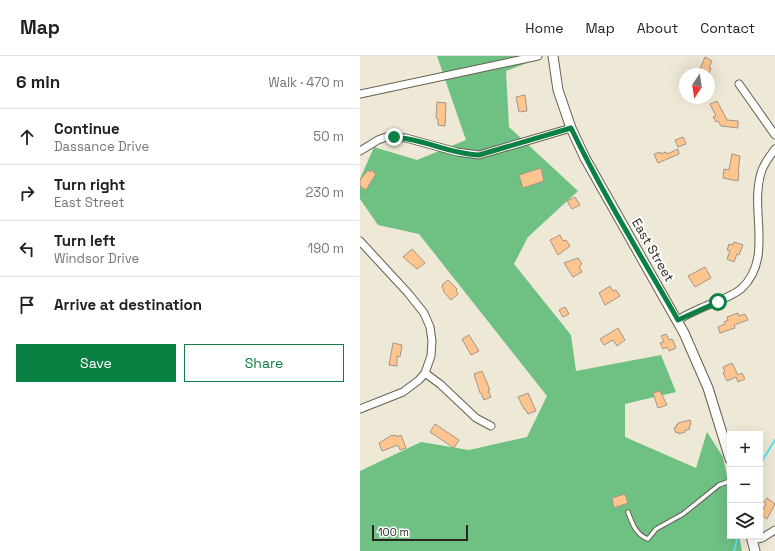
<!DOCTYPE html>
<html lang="en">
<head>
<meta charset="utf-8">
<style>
	body { margin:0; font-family:"Space Grotesk",sans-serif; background:#f2f2f2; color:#202124 }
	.controls { position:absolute; right:12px; bottom:12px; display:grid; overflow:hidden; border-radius:0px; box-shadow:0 4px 16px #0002 }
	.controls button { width:36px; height:36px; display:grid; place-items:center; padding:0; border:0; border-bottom:1px solid #e0e0e0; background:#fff; color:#202124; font:20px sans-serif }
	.compass { position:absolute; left:319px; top:12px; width:36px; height:36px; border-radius:50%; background:#fff; box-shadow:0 4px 16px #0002; rotate:192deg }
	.scale { position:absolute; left:12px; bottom:10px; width:96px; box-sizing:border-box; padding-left:4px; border:2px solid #28261f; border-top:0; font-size:11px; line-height:14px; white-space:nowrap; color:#28261f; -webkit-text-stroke:3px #fff; paint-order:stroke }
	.stop { position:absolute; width:12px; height:12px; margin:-9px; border:3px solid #0b8043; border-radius:50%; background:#fff }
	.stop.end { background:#0b8043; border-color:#fff; box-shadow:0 1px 4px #0008 }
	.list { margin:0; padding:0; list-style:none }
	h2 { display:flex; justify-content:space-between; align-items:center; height:52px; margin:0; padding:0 16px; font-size:17px }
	h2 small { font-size:13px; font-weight:400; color:#757577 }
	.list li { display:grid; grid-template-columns:26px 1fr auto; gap:12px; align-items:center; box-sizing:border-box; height:56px; padding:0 16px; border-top:1px solid #e0e0e0 }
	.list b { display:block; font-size:15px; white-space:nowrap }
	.list p { margin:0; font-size:13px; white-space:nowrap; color:#757577 }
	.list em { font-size:13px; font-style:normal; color:#757577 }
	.actions { display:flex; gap:8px; padding:12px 16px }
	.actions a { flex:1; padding:9px 0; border:1px solid #0b8043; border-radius:0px; text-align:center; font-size:14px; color:#0b8043 }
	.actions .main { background:#0b8043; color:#fff }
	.icon { flex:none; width:22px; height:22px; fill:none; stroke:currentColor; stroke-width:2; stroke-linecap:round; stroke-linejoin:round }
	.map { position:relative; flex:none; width:415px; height:495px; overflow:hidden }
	header { display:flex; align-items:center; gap:24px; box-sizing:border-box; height:56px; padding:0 20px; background:#fff; border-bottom:1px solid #e0e0e0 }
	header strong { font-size:19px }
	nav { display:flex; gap:22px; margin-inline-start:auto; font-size:14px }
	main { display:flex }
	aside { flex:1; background:#fff }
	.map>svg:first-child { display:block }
	.forest { fill:#6ec083 }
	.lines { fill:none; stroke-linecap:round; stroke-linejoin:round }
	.stream { stroke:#5ae1f8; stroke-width:2 }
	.building { fill:#fec58e; stroke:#a39589 }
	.service-casing { stroke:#645f50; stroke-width:5.5 }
	.minor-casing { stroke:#645f50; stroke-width:9 }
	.tertiary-casing { stroke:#645f50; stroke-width:11 }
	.service { stroke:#fff; stroke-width:3.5 }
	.minor { stroke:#fff; stroke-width:7 }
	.tertiary { stroke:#fff; stroke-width:9 }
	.route { stroke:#0b8043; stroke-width:5 }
	.labels { text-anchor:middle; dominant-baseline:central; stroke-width:4; stroke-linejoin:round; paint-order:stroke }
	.street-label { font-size:13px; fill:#28261f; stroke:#fff }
</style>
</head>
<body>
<header>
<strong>Map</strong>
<nav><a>Home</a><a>Map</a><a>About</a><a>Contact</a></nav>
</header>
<main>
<aside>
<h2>6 min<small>Walk · 470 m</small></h2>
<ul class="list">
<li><svg class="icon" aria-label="ahead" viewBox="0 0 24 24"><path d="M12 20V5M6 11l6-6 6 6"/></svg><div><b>Continue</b><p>Dassance Drive</p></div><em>50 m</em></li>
<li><svg class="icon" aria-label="right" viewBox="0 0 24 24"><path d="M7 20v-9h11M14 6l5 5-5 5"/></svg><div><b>Turn right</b><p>East Street</p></div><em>230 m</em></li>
<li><svg class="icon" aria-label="left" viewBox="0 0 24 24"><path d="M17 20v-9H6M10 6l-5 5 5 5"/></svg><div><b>Turn left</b><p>Windsor Drive</p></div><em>190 m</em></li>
<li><svg class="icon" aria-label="arrive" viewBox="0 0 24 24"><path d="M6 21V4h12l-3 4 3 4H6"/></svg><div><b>Arrive at destination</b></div></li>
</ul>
<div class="actions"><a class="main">Save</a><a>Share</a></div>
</aside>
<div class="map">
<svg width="415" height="495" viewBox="0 0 415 495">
	<rect width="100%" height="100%" fill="#eee8d6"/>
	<path class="forest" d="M77 0H178V3L146 15 149 71 218 135 168 181 154 208 211 279 216 315 301 299 316 336 265 348V381L336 412 347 376 363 401 370 435V480H379L382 495H0V415L61 386 109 394 167 381 187 340 59 178 18 169 0 143V123L14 91 57 104 106 84Z"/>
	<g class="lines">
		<path class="stream" d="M400 408 415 384
			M400 413 401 421 400 426
			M374 495 378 480"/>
	</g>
	<path class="building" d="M345 1 352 5 349 11 351 12 349 18H338Z
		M165 39 167 55 159 56 156 41Z
		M357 45 367 64 378 65V72L361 70 358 65 356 66 353 61 356 60 350 48Z
		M77 46 86 47 85 70 78 69V63L76 62Z
		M323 81 326 88 318 91 315 84Z
		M318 93 319 98 298 107 294 98 300 96 301 98 306 96 307 98Z
		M372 98 380 100 378 116H379L378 125 363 122 364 113 369 114Z
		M181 112 184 125 163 132 159 119Z
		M8 114 10 116 11 114 16 118 6 134 0 130V124Z
		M215 141 220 149 212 153 207 145Z
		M200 179 203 185 206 184 210 190 198 199 190 184Z
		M374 186 383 189 379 199 377 198 374 206 367 203 370 195 367 194 369 188 373 189Z
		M52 193 65 207 57 213 43 201Z
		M218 202 222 208 219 210 222 216 213 221 204 207Z
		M345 211 351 222 335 231 328 220Z
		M88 224 97 233 96 234 98 238 91 244 83 235H84L82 231 83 230 82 229Z
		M250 230 253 235 256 234 260 240 245 249 239 237Z
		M205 251 209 258 203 261 199 254Z
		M378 257 379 260 385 258 388 264 374 269 375 272 360 277 358 271 365 268 364 266 368 264 367 261Z
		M258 272 265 284 257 290 253 284 244 289 240 283Z
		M306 278 309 284 312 283 316 292 309 295 307 291 303 293 300 287 304 286 301 280Z
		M109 279 119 295 111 299 102 283Z
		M33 287 42 289 40 301 37 300V310L29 309Z
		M372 307 378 319 382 317 385 323 378 326 376 321 367 325 363 317 365 316 363 311Z
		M122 315 130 334H128L131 341 124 344 121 337H120L114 318Z
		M300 335 307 349 298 352 293 337Z
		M168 337 176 355 168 358 165 353H164L158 341Z
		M330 364 331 369 329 370 330 373 324 375 325 376 319 378 318 376 316 377 314 372 317 371 316 369 318 368V367Z
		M75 368 99 384 94 392 70 376Z
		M32 379 33 380 36 379 37 381 41 379 46 392 40 394 38 389 22 395 19 387Z
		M265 438 268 447 254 452 252 442Z
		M407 442 415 448 407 463 400 458 406 448 404 446Z"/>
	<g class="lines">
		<defs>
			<path id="service" d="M268 456C272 467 276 479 288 483L296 473 323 458 359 429 370 425"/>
			<path id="minor" d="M379 28 415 79
				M0 38 178 0
				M0 95 18 84 26 81H34L46 82 97 96 119 99 211 72
				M0 185 48 237 64 257 70 271 72 285 71 300 65 317 59 324 43 336 0 353
				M318 264C324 260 330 257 337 254 351 247 368 243 381 233 415 202 388 152 402 114 405 106 410 100 415 93
				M65 317 80 328 116 362 131 370
				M392 484 402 482 415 474"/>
			<path id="tertiary" d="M193 0 198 34 211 72 225 102 324 277 348 332 370 403
				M391 480 395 495"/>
		</defs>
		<use href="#service" class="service-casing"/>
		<use href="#minor" class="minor-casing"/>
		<use href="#tertiary" class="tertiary-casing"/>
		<use href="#service" class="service"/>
		<use href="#minor" class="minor"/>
		<use href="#tertiary" class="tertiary"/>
	</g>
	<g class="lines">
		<path class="route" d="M34 81C64 83 90 98 119 99L211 72C243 138 281 200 318 264L358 246"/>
	</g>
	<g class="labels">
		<g class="street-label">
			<text transform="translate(293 194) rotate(60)">East Street</text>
		</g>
	</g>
</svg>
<div class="controls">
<button>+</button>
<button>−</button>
<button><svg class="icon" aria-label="layers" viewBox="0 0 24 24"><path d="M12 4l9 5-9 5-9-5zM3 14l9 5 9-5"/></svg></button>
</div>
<svg class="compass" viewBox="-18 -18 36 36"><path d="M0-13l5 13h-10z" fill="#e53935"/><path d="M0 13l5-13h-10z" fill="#757577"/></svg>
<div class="scale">100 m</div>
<div class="stop" style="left:358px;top:246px"></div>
<div class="stop end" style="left:34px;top:81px"></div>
</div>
</main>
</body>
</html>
